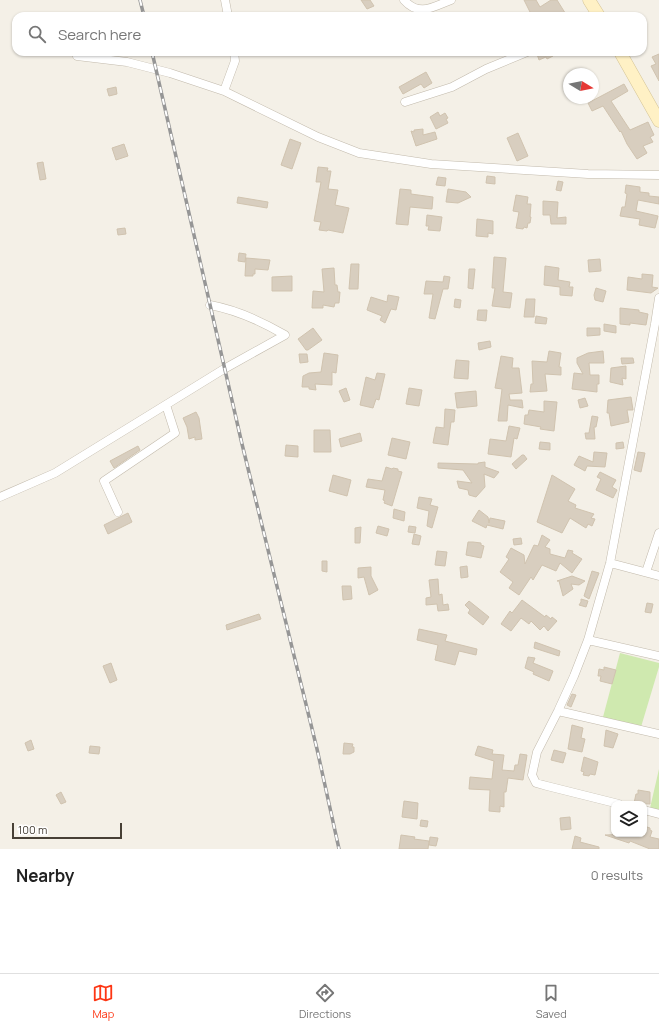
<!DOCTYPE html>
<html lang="en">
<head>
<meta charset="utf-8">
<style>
	body { margin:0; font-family:Manrope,sans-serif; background:#f2f2f2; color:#222 }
	.controls { position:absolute; right:12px; bottom:12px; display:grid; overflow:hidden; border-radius:8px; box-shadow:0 1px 3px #0004 }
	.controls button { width:36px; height:36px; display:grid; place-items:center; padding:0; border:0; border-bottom:1px solid #e0e0e0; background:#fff; color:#222; font:20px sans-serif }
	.compass { position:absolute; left:563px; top:68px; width:36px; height:36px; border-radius:50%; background:#fff; box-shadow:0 1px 3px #0004; rotate:100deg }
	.scale { position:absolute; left:12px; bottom:10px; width:110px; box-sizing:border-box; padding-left:4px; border:2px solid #474036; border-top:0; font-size:11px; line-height:14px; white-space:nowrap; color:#474036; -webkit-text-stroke:3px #fff; paint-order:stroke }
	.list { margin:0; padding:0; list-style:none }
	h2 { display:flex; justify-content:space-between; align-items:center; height:52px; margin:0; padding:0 16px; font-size:17px }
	h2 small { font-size:13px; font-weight:400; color:#767676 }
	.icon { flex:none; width:22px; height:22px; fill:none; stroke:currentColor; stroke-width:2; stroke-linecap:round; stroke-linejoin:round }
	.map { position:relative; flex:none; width:659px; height:849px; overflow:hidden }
	.search { position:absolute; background:#fff; box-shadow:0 1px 3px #0004; left:12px; right:12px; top:12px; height:44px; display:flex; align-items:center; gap:10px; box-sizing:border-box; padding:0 14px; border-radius:12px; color:#767676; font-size:15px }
	.sheet { height:124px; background:#fff }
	nav { display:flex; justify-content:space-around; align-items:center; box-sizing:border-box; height:56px; border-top:1px solid #e0e0e0; background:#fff; font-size:11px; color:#767676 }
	nav a { display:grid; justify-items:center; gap:2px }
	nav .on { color:#fd3614 }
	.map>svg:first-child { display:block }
	.green { fill:#cfe9af }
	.building { fill:#d8cebf; stroke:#d0c3af }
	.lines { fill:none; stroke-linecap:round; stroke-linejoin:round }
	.street-casing { stroke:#c2baac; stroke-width:9 }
	.secondary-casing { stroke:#d4c496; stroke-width:13 }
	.street { stroke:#fff; stroke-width:8 }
	.secondary { stroke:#fff1c5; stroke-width:12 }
	.rail-casing { stroke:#969696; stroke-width:3.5 }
	.rail { stroke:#fff; stroke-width:2; stroke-dasharray:6; stroke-linecap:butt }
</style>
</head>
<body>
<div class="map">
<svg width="659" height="849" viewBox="0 0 659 849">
	<rect width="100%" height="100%" fill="#f4f0e7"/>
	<path class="green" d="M620 653 659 663V667L641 727 603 717Z
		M659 769V810L650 808Z"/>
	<path class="building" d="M361 0H370L374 6 367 9Z
		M524 0H536L540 7 551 0H557L567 16H532Z
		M541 52H558L552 54 553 56 547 59 546 57 539 60 537 54Z
		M659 54V81L651 66 656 64 652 57Z
		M426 72 432 83 424 88 421 84 403 94 399 87Z
		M624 84 628 91 611 101 630 130 648 122 654 135 650 137 653 142 643 146 647 153 637 159 627 144 621 131 620 132 603 106 592 111 588 103Z
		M116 87 117 94 109 96 107 89Z
		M438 112 440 116 445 113 448 118 446 119 448 123 436 129 430 117Z
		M423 129V135L435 132 437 139 416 146 411 131 414 132V130Z
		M518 133 528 156 517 161 507 138Z
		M290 139 301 143 292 169 281 165Z
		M124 144 128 156 116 160 112 148Z
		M43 162 46 179 40 180 37 163Z
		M318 167 328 168 327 171H331L328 189 338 190 335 205 349 208 343 233 328 230 327 231 319 230 321 222 314 221 321 182H316Z
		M487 176 495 177V184L486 183Z
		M438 177 446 178 445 186 436 185Z
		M558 181 563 182 561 191 556 190Z
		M626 185 640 187V192L649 193V196L659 197V204L638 200 636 211 658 216 655 228 639 225 640 219 620 216 622 207H625L627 194 625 193Z
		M400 189 411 190V194L433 197 432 209 410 207 408 225 396 224Z
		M448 189 466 192 471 197 458 203 446 202Z
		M516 195 528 197 527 204H531L530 217H531L530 223H528L527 228 524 227 523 229 516 228 519 212 513 211Z
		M238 197 268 202 267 208 237 203Z
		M543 201 558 202 557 218 566 217V224H551L550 215H543Z
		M427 215 442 217 440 231 428 230 429 226H426Z
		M477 219 493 221V234L488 233V237L476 236Z
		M125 228 126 234 118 235 117 229Z
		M239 253 246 254 245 262 238 261Z
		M494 257 506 258 503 292 512 293 510 308 492 306 495 288H492Z
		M246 258 270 260 268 270 255 269V274H253V276H245Z
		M600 259 601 271 589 272 588 260Z
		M351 264H359L358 289H349Z
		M545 266 559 268 558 280 570 282 569 287H573L572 296 560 295V287L544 285Z
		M334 268 335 285H337L338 292H340L339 303H335L334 307 323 305V308H312L313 291 324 292 322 269Z
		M469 269H475L473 289 468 288Z
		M642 274 653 275 652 287 658 288 651 293 627 290 628 277 642 279Z
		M292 276V291H272V277Z
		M444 276 450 277 448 289H443L435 319 429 318 433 294H424L426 281 443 282Z
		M596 288 606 291 603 302 595 300 594 295Z
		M388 295 399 297 396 310 391 309 385 323 380 320 382 316 367 310 371 297 387 302Z
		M455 299 461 300 460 308 454 307Z
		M526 299H535L534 317H524Z
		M620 308 639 310V312L648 314 646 325 630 323V325L620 324Z
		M478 310H487L486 321 477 320Z
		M536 316 547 318 546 324 535 323Z
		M604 324 616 326V333L604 331Z
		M313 328 322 340 308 350H306L298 339Z
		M587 328H600V335L587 336Z
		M490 341 491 347 479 350 478 343Z
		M549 351 561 353 559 367H561V375L545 374 547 391 530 392 531 384H533L532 361 547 362Z
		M603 351 604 363H589L590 375H599V384H597V392L572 389 574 373 583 374 577 363V358L588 353Z
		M324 353 338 355 336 373 332 372V385L315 384 316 390 309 389V387H302L303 376 309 373 321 372Z
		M299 354H307L308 362 300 363Z
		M501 356 513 358 512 368H519L522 393 509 394 510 400H522L523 408 508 405 507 421H498L502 389 495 388Z
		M621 358H633L634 363 622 364Z
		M456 360 469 361 468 379 454 378Z
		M626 366V379L622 378 623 385 610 382 611 368Z
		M377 373 385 374 379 400 376 399 373 408 360 405 366 377 375 380Z
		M346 388 350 400 344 402 339 391Z
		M409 388 422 390 419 406 406 404Z
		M476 391 477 406 457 408 455 393Z
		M631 397 633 410H627L629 422 611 426 609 413H607L608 400Z
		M585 398 588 406 580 408 578 400Z
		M544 401 557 402 554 431 540 429 541 427 524 424 525 415H528L529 410 544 412Z
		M445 409 455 410 454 422H451L448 445 433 443 436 427 444 428Z
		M196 412 199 418 202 439 195 440V437L189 439 187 427 183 418Z
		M592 416 598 417 596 427H594L595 439H586L585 433H589Z
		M509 426 520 428 517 439 514 438 511 457 488 454 490 439 506 441Z
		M314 430H330L331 452H314Z
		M360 433 362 441 341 447 339 439Z
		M392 438 410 442 406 459 388 455Z
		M540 442 550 443V450L539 449Z
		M623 442 624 448 616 449V443Z
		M286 445 298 446V457L285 456Z
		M138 446 140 450 114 468 110 461Z
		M594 452 607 453 605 467 587 466 585 471 574 465 579 456 593 462Z
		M638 452 645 453 641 472 634 470Z
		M522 455H524L527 459 516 469 512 464Z
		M485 462V467L499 472 494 478 484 474 485 487 476 497 469 495 468 490 459 488 457 481 472 483 463 470 438 468V463L478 464V463Z
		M386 467 392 469 393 468 398 469V471L402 472 392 506 384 503 385 501 383 500 385 490 366 487 368 479 382 481Z
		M600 472 616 480 612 487 617 490 613 498 596 490 601 479 597 477Z
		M333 475 351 480 347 496 329 491Z
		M552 475 575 489 568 501 576 505 575 508 594 514 591 518 595 519 592 526 588 524 586 528 570 518 562 533 537 522Z
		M419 497 432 499 430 505 438 507 432 528 427 526 429 511 417 508Z
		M394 509 405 512 404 521 393 518Z
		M479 510 488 517 489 523 490 518 505 521 503 529 487 525 486 528 472 521Z
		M128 513 132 522 108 534 104 525Z
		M378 526 389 529 387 536 376 533Z
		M409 526 416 527 415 533 408 532Z
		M361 527 360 543H355V528Z
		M414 534 421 536 419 545 412 544Z
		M542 535 550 540 545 547 550 549V554L565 558 568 550 573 551 572 553 582 559 572 573 560 563 556 571 542 565 533 580 531 577 519 595 509 588 513 582 500 572 509 559 506 557 511 548 524 555 525 564 534 545 538 546Z
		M521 538 522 544 514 545 513 539Z
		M468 542H473L481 543V545L484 546 481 558 466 555Z
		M437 551 447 552 445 566 435 565Z
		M322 561H327V572L322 571Z
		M467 566 468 577 461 578 460 567Z
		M371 567V576L378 590 369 595 364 577 358 578V568Z
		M592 571 599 573 589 599 584 596Z
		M572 576 585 581 579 585 571 584 573 589 563 596 559 581H557Z
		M438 579 439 595 442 594 443 605 448 604 449 610 438 611 437 604 426 605V598L431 597 429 580Z
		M342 586H351L352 599 343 600Z
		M581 599 588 601 586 607 579 605 581 602Z
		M522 600 545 617 546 615 551 619 552 617 557 621 548 631 544 626 540 630 531 621 529 624 521 618 511 631 501 624 510 611 512 613Z
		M469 601 489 617 483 625 468 613 470 610 465 605Z
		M647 603 653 604 651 613 645 612Z
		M259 614 261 619 227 630 226 625Z
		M419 629 447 635 445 641 477 649 476 655 459 651 455 665 435 660 438 645 417 640Z
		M535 642 560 651 559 656 534 648Z
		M528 657 535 658 533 663 553 671 549 681 533 674 534 672 525 668Z
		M111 663 117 680 110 683 103 666Z
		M604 667 616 670 612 684 600 681 601 676H598L599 669 604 670Z
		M572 694 576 695 571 707 567 705Z
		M572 725 583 728 581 738 585 739 582 752 568 749Z
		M606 730 618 734 613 748 604 746Z
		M31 740 34 749 28 751 25 743Z
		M344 743 353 744 352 747H354V752L350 754H343Z
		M90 746 100 747 99 754 89 753Z
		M478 746 493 750 492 754 504 755 502 770 514 771 515 765H518L520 754 527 755 523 780 508 778 506 792H504V807L500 806V812L489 811 490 790 469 789 470 777 492 779 494 761 475 755Z
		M554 750 566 753 563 763 551 760Z
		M584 757 598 762 595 775 590 774 589 776 583 775 584 772 581 771Z
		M638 790 650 792V804L634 803 636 794H638Z
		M61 792 66 802 61 804 56 795Z
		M404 801 418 803 417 819 402 817Z
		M570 817 571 829 561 830 560 818Z
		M421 820 428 821 427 827 420 826Z
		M644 826 650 828V830L652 831 650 837 659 839V849H650L630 841 629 843 605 835 632 834 637 835V834H644Z
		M401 835 415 837 414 839 429 841 428 849H399Z
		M575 836 581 838 580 842 599 847V849H572Z
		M430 837 438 838 436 846 429 845Z"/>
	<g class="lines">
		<defs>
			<path id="street" d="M225 0 228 16
				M404 0C419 17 433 7 451 0
				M77 56 127 62 170 73 224 91 318 137 359 153 431 164 588 174 659 175
				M224 91 235 61 234 52
				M405 102 452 87 486 69 527 52
				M0 497 55 473 224 369 285 335C261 321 237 310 210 305
				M118 512 104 481 175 433 166 405
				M610 563 659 576
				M646 572 659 533
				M588 640 659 656
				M558 711 659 734
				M619 804 547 786 536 783 532 775 537 752 558 711 574 676 588 640 610 563 655 324 659 298
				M644 810 659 814"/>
			<path id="secondary" d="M589 0 599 16
				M620 52 659 121"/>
		</defs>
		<use href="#street" class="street-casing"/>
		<use href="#secondary" class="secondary-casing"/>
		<use href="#street" class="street"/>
		<use href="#secondary" class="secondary"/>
		<defs>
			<path id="rail" d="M140 0 144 16
				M152 52 242 444 317 749 339 849"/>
		</defs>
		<use href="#rail" class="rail-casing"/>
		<use href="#rail" class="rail"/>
	</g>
</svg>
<div class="controls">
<button><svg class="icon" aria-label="layers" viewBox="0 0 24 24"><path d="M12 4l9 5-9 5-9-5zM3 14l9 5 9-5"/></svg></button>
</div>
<svg class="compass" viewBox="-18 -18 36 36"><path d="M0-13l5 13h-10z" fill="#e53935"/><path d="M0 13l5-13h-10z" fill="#767676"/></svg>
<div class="scale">100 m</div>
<div class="search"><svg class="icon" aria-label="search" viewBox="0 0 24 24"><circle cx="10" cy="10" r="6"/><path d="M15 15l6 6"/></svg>Search here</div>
</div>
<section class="sheet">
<h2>Nearby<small>0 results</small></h2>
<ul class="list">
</ul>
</section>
<nav>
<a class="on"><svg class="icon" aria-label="map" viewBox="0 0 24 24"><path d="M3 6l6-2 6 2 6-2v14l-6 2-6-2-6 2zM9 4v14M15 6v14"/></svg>Map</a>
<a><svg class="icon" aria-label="directions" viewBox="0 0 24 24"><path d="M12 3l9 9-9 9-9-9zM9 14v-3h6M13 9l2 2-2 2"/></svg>Directions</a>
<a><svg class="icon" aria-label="saved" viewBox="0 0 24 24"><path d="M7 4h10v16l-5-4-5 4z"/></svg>Saved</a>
</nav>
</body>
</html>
